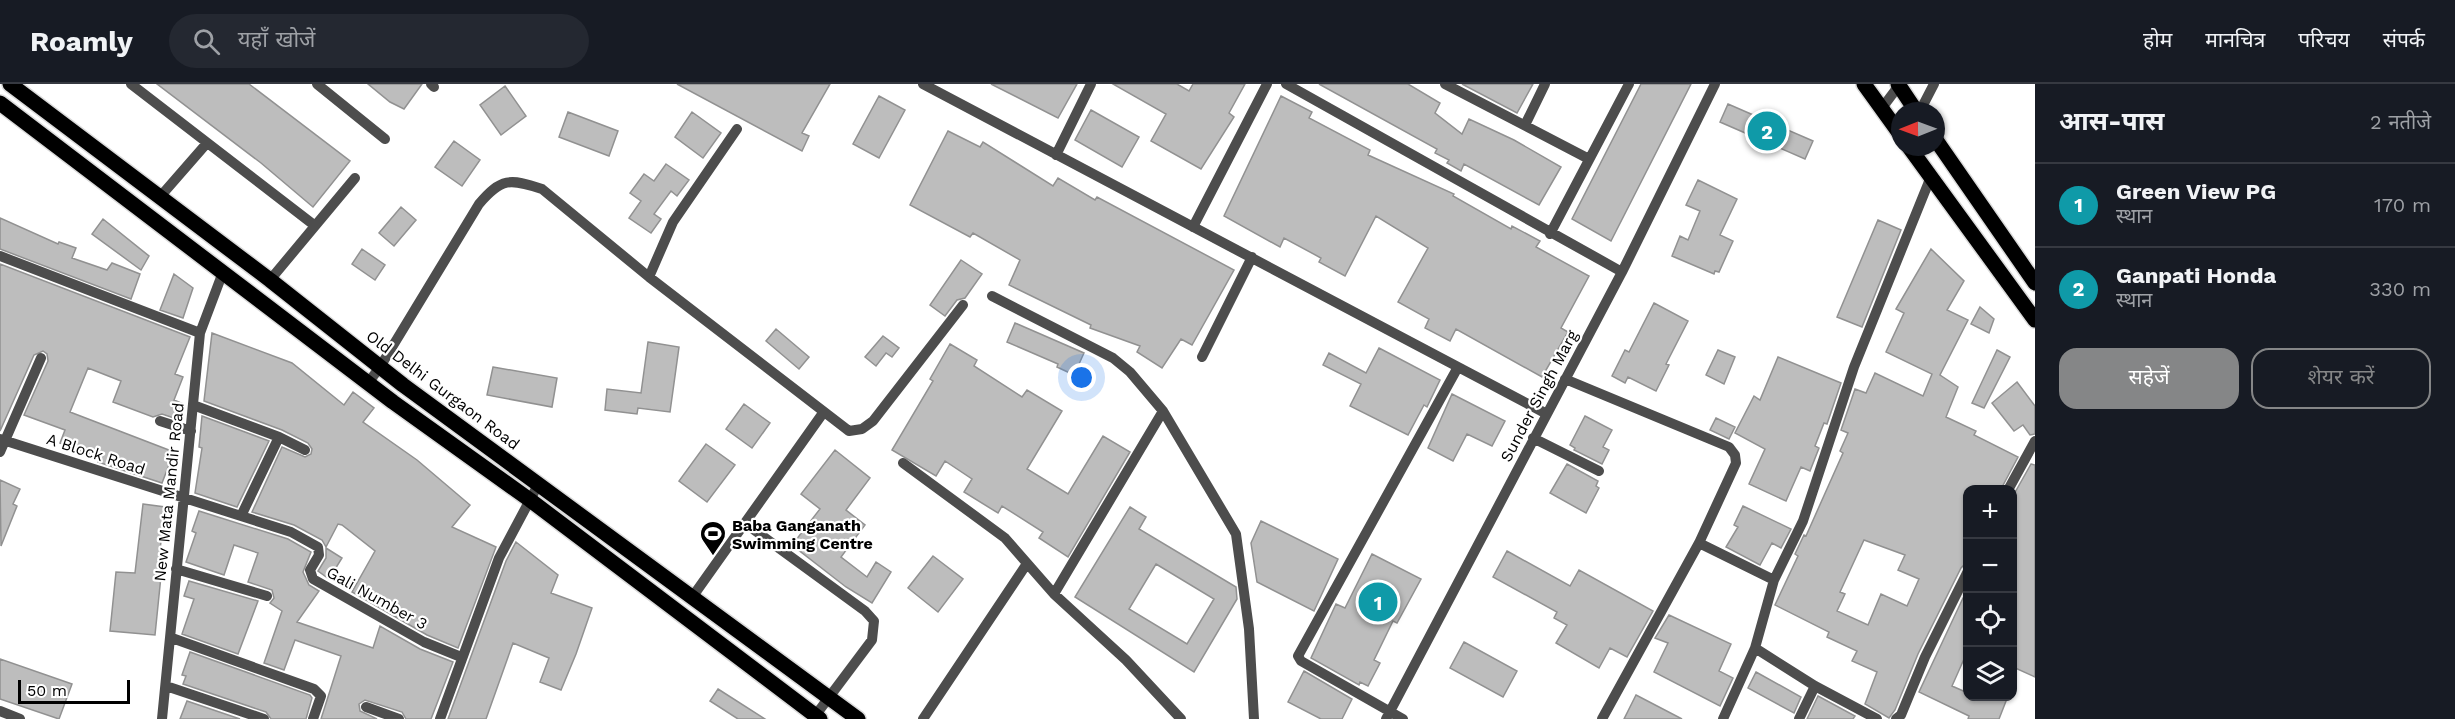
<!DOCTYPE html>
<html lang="hi">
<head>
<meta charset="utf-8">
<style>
	body { margin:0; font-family:"Work Sans","Noto Sans Devanagari",sans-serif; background:#242831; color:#f1f3f6 }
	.controls { position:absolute; right:18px; bottom:18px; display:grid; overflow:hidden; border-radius:12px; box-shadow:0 2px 4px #0004 }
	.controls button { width:54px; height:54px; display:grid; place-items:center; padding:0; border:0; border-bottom:2px solid #363941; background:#171b24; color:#f1f3f6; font:30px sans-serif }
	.compass { position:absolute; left:1891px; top:18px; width:54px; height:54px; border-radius:50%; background:#171b24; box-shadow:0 2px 4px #0004; rotate:269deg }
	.scale { position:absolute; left:18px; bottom:15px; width:112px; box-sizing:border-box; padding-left:6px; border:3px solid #000; border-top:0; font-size:16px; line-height:21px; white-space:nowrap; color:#000; -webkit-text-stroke:4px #fff; paint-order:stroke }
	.you { position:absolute; left:1082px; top:294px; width:21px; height:21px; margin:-15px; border:4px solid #fff; border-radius:50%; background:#1a73e8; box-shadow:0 0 0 9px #1a73e833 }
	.badge { display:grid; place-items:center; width:39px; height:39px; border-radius:50%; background:#858687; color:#fff; font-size:20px; font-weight:700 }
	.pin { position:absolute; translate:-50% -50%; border:3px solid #fff; box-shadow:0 2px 6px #0006 }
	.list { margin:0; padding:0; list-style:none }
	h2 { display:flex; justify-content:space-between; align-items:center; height:78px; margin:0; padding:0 24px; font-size:26px }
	h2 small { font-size:20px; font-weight:400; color:#9ea1a6 }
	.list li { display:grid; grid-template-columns:39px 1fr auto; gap:18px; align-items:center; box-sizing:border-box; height:84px; padding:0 24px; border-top:2px solid #363941 }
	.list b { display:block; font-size:22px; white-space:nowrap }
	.list p { margin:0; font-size:20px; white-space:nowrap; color:#9ea1a6 }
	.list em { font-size:20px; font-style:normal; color:#9ea1a6 }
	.actions { display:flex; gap:12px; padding:18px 24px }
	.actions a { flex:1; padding:14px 0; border:2px solid #858687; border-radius:18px; text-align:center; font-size:21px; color:#858687 }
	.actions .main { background:#858687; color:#fff }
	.icon { flex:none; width:33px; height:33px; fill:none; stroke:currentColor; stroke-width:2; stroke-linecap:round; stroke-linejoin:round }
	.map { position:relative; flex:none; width:2035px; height:635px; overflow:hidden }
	header { display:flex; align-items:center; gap:36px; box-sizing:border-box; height:84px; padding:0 30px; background:#171b24; border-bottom:2px solid #363941 }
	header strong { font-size:28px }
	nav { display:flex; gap:33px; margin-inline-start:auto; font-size:21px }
	.search { width:420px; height:54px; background:#242831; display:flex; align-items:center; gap:15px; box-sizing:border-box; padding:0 21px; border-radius:33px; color:#9ea1a6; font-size:22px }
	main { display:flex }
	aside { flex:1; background:#171b24 }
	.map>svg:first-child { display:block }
	.building { fill:#bdbdbd; stroke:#919191; stroke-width:1.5; fill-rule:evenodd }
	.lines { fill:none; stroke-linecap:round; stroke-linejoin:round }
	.major-casing { stroke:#dbdbdb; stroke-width:18 }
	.minor { stroke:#4d4d4d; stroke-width:10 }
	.major { stroke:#000; stroke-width:15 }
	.labels { text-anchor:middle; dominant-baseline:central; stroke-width:4.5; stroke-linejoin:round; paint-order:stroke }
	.street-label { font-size:16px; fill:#000; stroke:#fff }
	.poi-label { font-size:16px; font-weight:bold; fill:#000; stroke:#fff; text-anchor:start }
</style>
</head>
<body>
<header>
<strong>Roamly</strong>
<div class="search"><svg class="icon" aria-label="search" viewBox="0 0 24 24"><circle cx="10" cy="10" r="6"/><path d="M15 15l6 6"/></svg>यहाँ खोजें</div>
<nav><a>होम</a><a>मानचित्र</a><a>परिचय</a><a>संपर्क</a></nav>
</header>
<main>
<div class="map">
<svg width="2035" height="635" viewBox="0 0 2035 635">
	<rect width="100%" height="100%" fill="#fff"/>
	<path class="building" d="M157 0H249L350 77 313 123 261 79Z
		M368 0H422L404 25 390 18Z
		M677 0H830L802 49 809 52 802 67Z
		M991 0H1077L1058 34Z
		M1113 0H1177L1189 7 1193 0H1245L1229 29 1234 33 1201 85 1151 57 1166 30Z
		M1319 0H1408L1440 19 1435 29 1462 50 1469 35 1514 56 1561 83 1539 121 1464 80 1461 87 1447 79 1449 76 1435 69 1437 65Z
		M1462 0H1533L1517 29Z
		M1641 0H1691L1611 157 1572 135Z
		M505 2 526 32 501 51 480 21Z
		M879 12 905 26 879 74 853 60Z
		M1281 12 1312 28 1309 34 1370 66 1368 71 1454 110 1453 112 1511 145 1512 142 1540 157 1536 163 1589 192 1561 244 1568 248 1542 293 1456 245 1450 257 1425 244 1429 235 1398 218 1428 164 1376 132 1345 192 1319 178 1321 174 1284 154 1280 163 1224 132Z
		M1728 20 1813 57 1805 75 1720 38Z
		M1091 26 1139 53 1122 83 1075 56Z
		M568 28 618 47 609 72 559 53Z
		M692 28 721 49 703 74 675 53Z
		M948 47 980 63 983 58 1053 102 1058 94 1095 116 1097 113 1234 186 1192 261 1181 255 1162 284 1137 268 1140 262 1090 244 1091 241 1009 201 1020 176 973 149 970 153 910 121Z
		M454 57 480 76 462 102 435 83Z
		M666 80 689 96 677 112 671 107 654 130 661 135 651 149 629 134 641 117 630 109 644 90 654 97Z
		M1698 96 1737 115 1720 151 1733 157 1719 188 1715 187 1714 190 1672 172 1680 152 1688 156 1700 127 1686 121Z
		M401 123 416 136 394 162 379 149Z
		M0 134 58 160 59 158 76 164 72 174 107 186 112 179 140 190 131 215 0 165Z
		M103 135 149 172 141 186 92 150Z
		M1878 136 1901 146 1862 243 1837 233Z
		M362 165 385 181 375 196 352 180Z
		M1931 165 1964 197 1947 226 1968 236 1940 291 1958 303 1946 333 1976 347 1974 351 2018 373 2001 405H1968V477L1961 484 1918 570 1895 626 1889 634 1865 620 1877 588 1852 577 1857 567 1827 553 1829 548 1775 521 1798 472 1795 470 1804 451 1806 452 1843 369 1840 367 1848 349 1841 346 1855 305 1866 309 1875 289 1923 312 1932 290 1886 268 1904 229 1896 225ZM1864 456 1905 471 1898 486 1919 495 1907 522 1881 510 1868 541 1837 527 1845 510 1840 508Z
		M961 176 982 190 965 214 957 216 945 232 930 221Z
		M0 180 190 253 175 290 183 293 174 316 183 320 177 335 162 330 153 333 113 318 121 297 88 284 70 328 174 368 162 399 98 378 99 374 60 359 65 346 24 331 48 277 47 270 43 267 34 271 0 347Z
		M174 190 193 204 183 234 160 226Z
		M1654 219 1688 237 1666 280 1669 281 1656 307 1628 293 1625 299 1612 292 1625 266 1629 268Z
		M1980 223 1994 235 1989 249 1971 240Z
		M1015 239 1084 269 1074 291 1057 283 1058 280 1007 258Z
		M776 245 809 273 799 285 766 257Z
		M212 249 292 279 344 321 353 308 374 324 363 338 417 376 470 421 452 443 496 463 458 564 427 551 352 508 375 467 342 441 338 440 326 463 322 456 294 441 252 428 282 363 305 373 311 370 312 365 308 359 282 346 204 317Z
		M883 252 899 264 892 273 886 269 876 282 865 273Z
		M648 258 679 263 670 328 638 324 637 330 605 326 607 305 641 309Z
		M950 260 977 276 974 282 1022 313 1027 306 1062 327 1027 385 1068 410 1103 352 1130 368 1068 473 1039 454 1043 448 1002 422 998 429 964 408 972 395 945 377 936 392 892 366 933 297 930 295Z
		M1379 264 1440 296 1427 323 1424 321 1408 351 1350 322 1361 300 1323 281 1329 269 1366 289Z
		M1718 266 1735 273 1724 300 1706 291Z
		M1997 266 2010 273 1984 324 1972 319Z
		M1778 273 1841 299 1827 340 1824 339 1815 362 1819 364 1810 387 1801 383 1786 417 1749 400 1765 365 1735 349 1754 312 1760 316Z
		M493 283 557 294 552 323 487 311Z
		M2017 298 2035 322V350L2030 351 2023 341 2014 347 1992 319Z
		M1452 310 1505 337 1492 362 1467 350 1453 377 1428 364Z
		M744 320 770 339 752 364 726 345Z
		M202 332 269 357 237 423 195 409 202 364 199 363Z
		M1585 332 1612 346 1603 363 1609 366 1602 380 1574 366 1575 364 1570 361Z
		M1716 334 1735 343 1729 355 1710 346Z
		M706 360 735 381 707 418 679 397Z
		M835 366 870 394 846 426 865 441 841 473 867 493 876 478 891 488 872 519 846 503 792 461 820 425 801 410Z
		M1567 380 1598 397 1596 402 1599 404 1586 429 1550 409Z
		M2031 380 2035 381V593L2013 583V412Z
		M0 396 20 405 13 420 17 422 1 462Z
		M143 420 165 423 157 492H161L155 551 110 547 116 488 135 489Z
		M1743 422 1791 445 1781 464 1772 459 1760 481 1726 463 1738 443 1734 441Z
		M1130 423 1146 433 1139 445 1236 503 1237 515 1194 588 1075 513ZM1156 480 1214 515 1187 560 1129 525Z
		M199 427 288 455 311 468 303 488 309 501 319 507 297 538 373 564 380 542 420 565 453 578 431 635H406L402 628 365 616 359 620 360 627 377 635H321L341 572 295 556 284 586 264 579 282 527 270 519 274 514 272 506 248 498 258 469 234 461 224 491 186 478 196 449 192 447Z
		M1261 437 1338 475 1314 527 1257 498 1251 459Z
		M516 458 558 491 551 509 592 524 576 570 561 606 540 598 549 574 513 559 486 635H448L506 477Z
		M326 464 342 474 329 495 318 487 326 474Z
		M1507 467 1570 502 1579 486 1653 527 1627 573 1610 564 1599 584 1556 559 1567 541 1554 534 1557 528 1493 493Z
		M1372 470 1421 495 1397 539 1393 537 1374 576 1380 579 1368 602 1360 598 1359 601 1311 574 1336 520 1345 524Z
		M933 472 963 495 938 528 908 504Z
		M189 497 258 517 238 570 182 550 194 515 184 512Z
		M1963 514 1968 515V577L1964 575 1952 602 1968 609V612H2008L1999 635H1968L1969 632 1919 608Z
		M1669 531 1731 560 1719 587 1733 594 1720 622 1654 588 1668 559 1655 554Z
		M1464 558 1517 587 1503 613 1450 584Z
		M190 568 310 611 312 614 306 635H271L266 628 183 600 186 592 182 591Z
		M0 575 72 600 59 635 0 615Z
		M1304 587 1352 615 1342 635H1321L1288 618Z
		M1756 588 1801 613 1794 629 1748 604Z
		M718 605 765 635H738L710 617Z
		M1636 611 1682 635H1624Z
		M1818 612 1855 632 1853 635H1807Z
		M187 617 240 635H180Z"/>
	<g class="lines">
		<defs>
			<path id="major" d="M10 0 270 196 403 301 858 635
				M1864 0 1900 50
				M1898 0 1916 27
				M0 19 393 318 530 416 820 635
				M1936 56 2035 199
				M1909 63 2035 236"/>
		</defs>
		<use href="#major" class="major-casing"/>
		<path class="minor" d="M131 0 314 141
			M317 0 385 55
			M431 0 434 3
			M923 0 1545 329
			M1286 0 1622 188
			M1445 0 1589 75
			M1882 24 1900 0
			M1920 27 1934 0
			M1525 41 1545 0
			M1056 71 1091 0
			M159 114 207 59
			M1193 143 1267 0
			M1550 150 1629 0
			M0 172 200 249
			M649 193 673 138 737 45
			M270 196 355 94
			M992 212 1113 274 1130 288 1163 327 1236 450 1249 545 1254 635
			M1202 273 1252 173
			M1565 295 1729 363 1735 371 1736 379 1699 459 1602 635
			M368 299 380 283 479 120C501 94 510 94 542 105L649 193 849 347 862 345 873 337 963 221
			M193 321 279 353 305 366
			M160 337 191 347
			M1533 354 1599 387
			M0 355 291 448 318 463 319 471 310 486 313 495 424 558 461 573
			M0 368 41 274
			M903 379 1005 454 1054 510 1126 576 1181 635
			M2008 406 2035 357
			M242 430 279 353
			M746 440 865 527 874 537 872 556 815 632
			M1699 459 1774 496
			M176 485 267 512
			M1054 510 1163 327
			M693 512 823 329
			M172 554 314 605 321 612 313 635
			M1755 564 1815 602 1877 635
			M166 602 264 635
			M366 623 399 635
			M0 627 20 635
			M162 635 200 249 223 188
			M440 635 499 474 539 399
			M923 635 1026 481
			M1386 635 1622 188 1715 0
			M1403 635 1301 577 1298 572 1458 283
			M1723 635 1755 564 1774 496 1803 437 1854 283 1930 95
			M1799 635 1815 602
			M1896 635 1901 631 1925 573 1968 487"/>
		<use href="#major" class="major"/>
	</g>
	<defs>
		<symbol id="stadium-pin" viewBox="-11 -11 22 30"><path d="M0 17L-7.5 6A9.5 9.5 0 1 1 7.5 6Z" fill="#000" stroke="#fff"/><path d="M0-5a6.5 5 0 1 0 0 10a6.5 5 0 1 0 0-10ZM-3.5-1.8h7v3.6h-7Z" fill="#fff"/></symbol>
	</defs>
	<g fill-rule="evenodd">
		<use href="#stadium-pin" x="698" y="435" width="30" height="40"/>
	</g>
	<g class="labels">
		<g class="street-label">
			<text transform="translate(443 306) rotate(37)">Old Delhi Gurgaon Road</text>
			<text transform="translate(1539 312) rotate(-62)">Sunder Singh Marg</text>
			<text transform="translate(96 370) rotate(18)">A Block Road</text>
			<text transform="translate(169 408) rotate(-84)">New Mata Mandir Road</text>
			<text transform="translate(377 514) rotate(29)">Gali Number 3</text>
		</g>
		<g class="poi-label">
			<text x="732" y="441">Baba Ganganath<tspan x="732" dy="18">Swimming Centre</tspan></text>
		</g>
	</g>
</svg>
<div class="controls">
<button>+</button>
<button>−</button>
<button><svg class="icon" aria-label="locate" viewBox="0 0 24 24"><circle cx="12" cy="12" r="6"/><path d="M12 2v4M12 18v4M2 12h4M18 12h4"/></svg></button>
<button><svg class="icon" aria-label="layers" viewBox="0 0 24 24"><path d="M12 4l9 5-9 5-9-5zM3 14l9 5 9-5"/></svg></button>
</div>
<svg class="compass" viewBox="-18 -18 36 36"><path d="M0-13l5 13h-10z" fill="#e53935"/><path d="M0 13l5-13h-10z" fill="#9ea1a6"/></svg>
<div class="scale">50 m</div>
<div class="you"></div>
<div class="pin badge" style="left:1378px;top:518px;background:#0f9aa8">1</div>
<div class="pin badge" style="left:1767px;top:47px;background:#0f9aa8">2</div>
</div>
<aside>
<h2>आस-पास<small>2 नतीजे</small></h2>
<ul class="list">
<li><span class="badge" style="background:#0f9aa8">1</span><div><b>Green View PG</b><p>स्थान</p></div><em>170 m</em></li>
<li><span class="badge" style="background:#0f9aa8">2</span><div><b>Ganpati Honda</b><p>स्थान</p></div><em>330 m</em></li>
</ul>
<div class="actions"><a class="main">सहेजें</a><a>शेयर करें</a></div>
</aside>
</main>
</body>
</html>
